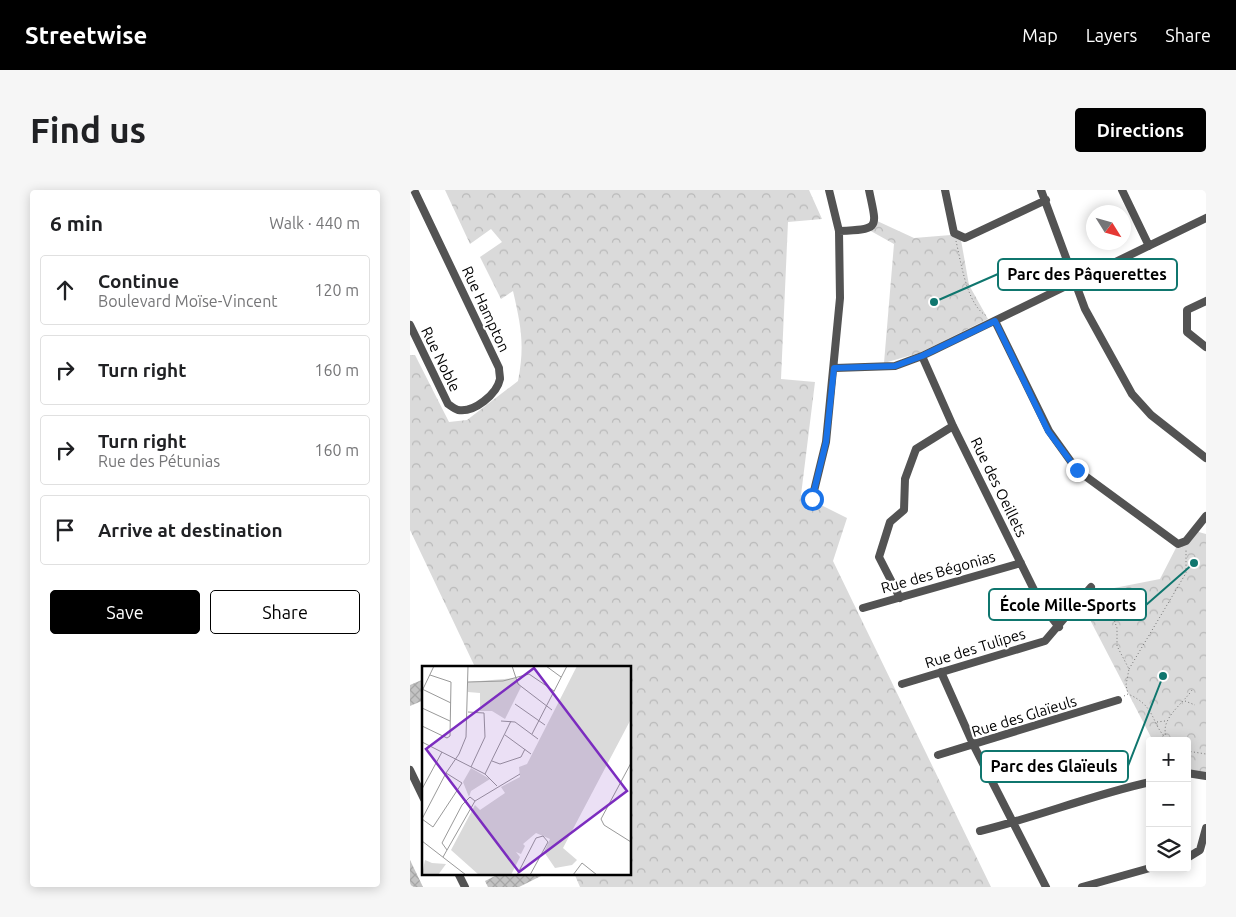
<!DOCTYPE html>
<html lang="en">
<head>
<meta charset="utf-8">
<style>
	body { margin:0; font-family:Ubuntu,sans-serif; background:#f6f6f6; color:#202124 }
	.controls { position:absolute; right:15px; bottom:15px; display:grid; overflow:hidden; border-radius:5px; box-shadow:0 2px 12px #0003 }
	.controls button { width:45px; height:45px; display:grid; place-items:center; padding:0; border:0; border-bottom:1px solid #e0e0e0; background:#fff; color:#202124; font:25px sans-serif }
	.compass { position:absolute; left:676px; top:15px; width:45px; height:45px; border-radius:50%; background:#fff; box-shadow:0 2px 12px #0003; rotate:127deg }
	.stop { position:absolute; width:15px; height:15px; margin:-11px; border:4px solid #1a73e8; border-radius:50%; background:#fff }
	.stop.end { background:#1a73e8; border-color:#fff; box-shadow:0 1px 5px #0008 }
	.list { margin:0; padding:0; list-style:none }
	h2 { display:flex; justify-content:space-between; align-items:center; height:65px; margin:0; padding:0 20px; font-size:21px }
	h2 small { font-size:16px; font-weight:400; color:#757577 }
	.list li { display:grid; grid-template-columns:32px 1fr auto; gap:15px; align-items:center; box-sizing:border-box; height:70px; margin:0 10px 10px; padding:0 10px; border:1px solid #e0e0e0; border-radius:5px }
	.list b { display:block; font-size:19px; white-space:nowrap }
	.list p { margin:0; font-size:16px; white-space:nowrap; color:#757577 }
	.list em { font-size:16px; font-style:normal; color:#757577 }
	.actions { display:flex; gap:10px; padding:15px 20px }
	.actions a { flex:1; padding:11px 0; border:1px solid #000; border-radius:5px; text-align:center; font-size:18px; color:#000 }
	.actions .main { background:#000; color:#fff }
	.icon { flex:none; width:28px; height:28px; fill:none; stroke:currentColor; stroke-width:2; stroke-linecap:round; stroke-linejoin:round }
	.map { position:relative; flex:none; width:796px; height:697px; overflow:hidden; border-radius:5px }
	header { display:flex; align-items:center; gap:30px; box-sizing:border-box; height:70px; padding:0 25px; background:#000; color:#fff }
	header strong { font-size:24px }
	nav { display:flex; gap:28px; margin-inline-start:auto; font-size:18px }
	.intro { display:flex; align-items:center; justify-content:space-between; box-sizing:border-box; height:120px; padding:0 30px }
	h1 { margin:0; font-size:35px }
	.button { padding:12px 22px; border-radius:5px; background:#000; color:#fff; font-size:18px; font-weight:700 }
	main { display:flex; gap:30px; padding:0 30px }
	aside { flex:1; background:#fff; border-radius:5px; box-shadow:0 2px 12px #0003 }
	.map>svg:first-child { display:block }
	.forest { fill:url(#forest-crowns) }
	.building { fill:url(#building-cross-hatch) }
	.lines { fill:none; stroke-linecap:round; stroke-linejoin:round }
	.path { stroke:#757575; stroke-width:1; stroke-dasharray:1 2.5; stroke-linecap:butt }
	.minor { stroke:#535353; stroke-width:8 }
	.route { stroke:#1a73e8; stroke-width:6 }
	.labels { text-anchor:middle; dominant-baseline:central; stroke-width:4.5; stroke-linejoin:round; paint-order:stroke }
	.street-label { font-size:15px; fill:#000; stroke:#fff }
	.inset-road { fill:none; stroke:#999; stroke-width:1 }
	.view { fill:#7b2cbf; fill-opacity:0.15; stroke:#7b2cbf; stroke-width:2.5 }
	.inset-edge { fill:none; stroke:#000; stroke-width:2.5 }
	.leader { fill:none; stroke:#0f766e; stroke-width:2 }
	.callout-dot { fill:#0f766e; stroke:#fff; stroke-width:2 }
	.callout { fill:#fff; stroke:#0f766e; stroke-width:2 }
	.callout-label { font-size:16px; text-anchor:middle; font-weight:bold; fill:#000 }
</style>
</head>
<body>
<header>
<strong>Streetwise</strong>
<nav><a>Map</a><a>Layers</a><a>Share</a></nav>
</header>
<div class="intro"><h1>Find us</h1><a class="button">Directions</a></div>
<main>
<aside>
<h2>6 min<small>Walk · 440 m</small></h2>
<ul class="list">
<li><svg class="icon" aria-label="ahead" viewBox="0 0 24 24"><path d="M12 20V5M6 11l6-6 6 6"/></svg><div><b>Continue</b><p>Boulevard Moïse-Vincent</p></div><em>120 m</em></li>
<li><svg class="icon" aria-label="right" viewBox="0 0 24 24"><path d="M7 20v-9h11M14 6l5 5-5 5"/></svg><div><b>Turn right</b></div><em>160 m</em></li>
<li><svg class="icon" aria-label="right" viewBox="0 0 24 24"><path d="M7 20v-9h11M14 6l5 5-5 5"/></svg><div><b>Turn right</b><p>Rue des Pétunias</p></div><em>160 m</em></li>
<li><svg class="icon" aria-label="arrive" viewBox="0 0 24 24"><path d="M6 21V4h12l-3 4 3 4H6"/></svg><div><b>Arrive at destination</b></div></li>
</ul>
<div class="actions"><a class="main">Save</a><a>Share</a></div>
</aside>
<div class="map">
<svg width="796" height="697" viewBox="0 0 796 697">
	<defs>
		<pattern id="forest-crowns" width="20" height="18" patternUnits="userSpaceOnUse" patternTransform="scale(1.25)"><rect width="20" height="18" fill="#dadada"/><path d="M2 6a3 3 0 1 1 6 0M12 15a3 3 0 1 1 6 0" fill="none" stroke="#b9b9b9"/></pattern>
		<pattern id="building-cross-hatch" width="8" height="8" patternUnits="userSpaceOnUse" patternTransform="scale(1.25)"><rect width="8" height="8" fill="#c3c3c3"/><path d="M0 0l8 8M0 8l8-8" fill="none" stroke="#a6a6a6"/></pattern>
	</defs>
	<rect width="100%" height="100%" fill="#fff"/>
	<path class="forest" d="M35 0H399L412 29 378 32 371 189 405 192 391 305 437 328 423 371 581 697H170L164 683H220V477H65L0 340V165H5L39 232 57 230 108 191C115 155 111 136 103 101L91 109 70 67 92 52 81 39 60 54Z
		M465 30 504 48 541 45 551 50 559 95 578 129 509 163 474 173 484 54 459 40Z
		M785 341 796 344V586L777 583V551H743L676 422 694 400 750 389 768 354Z"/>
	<path class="building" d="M14 489V510L0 516V495Z
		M0 670 13 697H0Z
		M91 683H137L109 697H78L75 691Z"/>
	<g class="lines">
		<path class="path" d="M546 51C551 72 557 116 577 126
			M685 402 702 424 707 438V456L719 479 716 495 718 504
			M719 479 776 383V359
			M714 506 718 504C748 517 740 535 759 551
			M775 511 785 515
			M747 532 755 531
			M757 548C748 530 773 514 782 500
			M777 561 796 564"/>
		<path class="minor" d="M535 0 544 43 555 48 636 10
			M631 0 675 119 722 204 741 225 796 268
			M712 0 739 56
			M429 41C471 39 467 39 459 0
			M796 111 777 120V142L796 157
			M585 131 639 241 667 280 768 354 776 351 796 326
			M0 135 38 214C41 216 45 219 48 220 64 223 87 204 90 189 90 186 89 181 89 178L4 0
			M512 166 543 236 631 414 649 437
			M425 178 485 176 512 166 796 28
			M402 309 416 252 430 108 429 41 419 0
			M490 408 469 367 480 332 494 320 495 289 506 259 543 236
			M453 418 611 373
			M531 482 564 556 636 697
			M492 494 635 451 681 397
			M528 565 708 510
			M0 580 14 609
			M777 583 796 586
			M570 641C627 627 682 605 740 592
			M777 668 790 660 796 638
			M48 683 55 697
			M672 697 740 678"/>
	</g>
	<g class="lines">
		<path class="route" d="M402 309 416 252 424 178 485 176 512 166 585 131 638 241 667 280"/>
	</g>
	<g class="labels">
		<g class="street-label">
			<text transform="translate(76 119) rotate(65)">Rue Hampton</text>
			<text transform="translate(31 169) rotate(64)">Rue Noble</text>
			<text transform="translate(589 297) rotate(64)">Rue des Oeillets</text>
			<text transform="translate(528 382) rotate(-16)">Rue des Bégonias</text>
			<text transform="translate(565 458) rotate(-17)">Rue des Tulipes</text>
			<text transform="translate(614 526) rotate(-17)">Rue des Glaïeuls</text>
		</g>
	</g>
	<g transform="translate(12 476)">
		<rect width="209" height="209" fill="#fff"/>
		<path d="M155 0H209V53L141 182 155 194 150 199 133 202 122 186 128 173 114 167 101 178 103 180 99 188 94 186 98 191 89 209H57L29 184 53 139 58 144 83 127 79 121 98 111 97 101 105 98ZM94 12 99 21 83 53 70 45H58V27L46 26V16ZM49 102 68 113 49 125 47 131 41 116ZM3 194 10 197 24 198 16 209H0Z" fill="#dadada"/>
		<path class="inset-road" d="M90 0 96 18 130 44M124 0 139 11M46 16 81 15 107 8 132 25M0 23 29 37M1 23 12 0M93 38 123 59M0 42 28 55M46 46 62 47 63 71 49 101M79 55 93 56 116 73M0 60 25 72 28 70 29 16 8 9M110 68 145 0M83 69 109 88M0 76 63 108 75 120M70 95 78 98 99 91 103 83M209 97 179 153 182 159 209 176M24 107 40 117 11 161 0 153 24 107 37 88 44 71 46 0M63 108 89 55M0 123 20 86M0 175 44 209M25 184 20 177 40 139 48 131 53 135M21 191 53 135 98 108M95 209 114 172 121 170 126 176 108 209M151 209 160 197 175 209"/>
		<path class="view" d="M112 2 205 125 97 206 4 83Z"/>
		<rect width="209" height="209" class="inset-edge"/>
	</g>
	<path class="leader" d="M524 112L588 84M784 373L736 415M753 486L718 576"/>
	<g class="callout-dot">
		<circle cx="524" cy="112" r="5"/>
		<circle cx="784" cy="373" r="5"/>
		<circle cx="753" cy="486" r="5"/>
	</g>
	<g class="callout">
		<rect x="588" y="69" width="179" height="31" rx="5"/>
		<rect x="579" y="399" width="157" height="31" rx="5"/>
		<rect x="571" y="561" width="147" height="31" rx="5"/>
	</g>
	<g class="callout-label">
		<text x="677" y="90">Parc des Pâquerettes</text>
		<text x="658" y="421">École Mille-Sports</text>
		<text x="644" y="582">Parc des Glaïeuls</text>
	</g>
</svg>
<div class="controls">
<button>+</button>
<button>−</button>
<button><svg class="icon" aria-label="layers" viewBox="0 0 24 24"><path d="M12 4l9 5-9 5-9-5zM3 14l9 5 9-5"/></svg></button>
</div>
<svg class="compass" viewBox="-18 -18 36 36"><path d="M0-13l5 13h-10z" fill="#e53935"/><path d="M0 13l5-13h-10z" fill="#757577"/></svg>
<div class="stop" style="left:402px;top:309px"></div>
<div class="stop end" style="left:667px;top:280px"></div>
</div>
</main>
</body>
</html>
